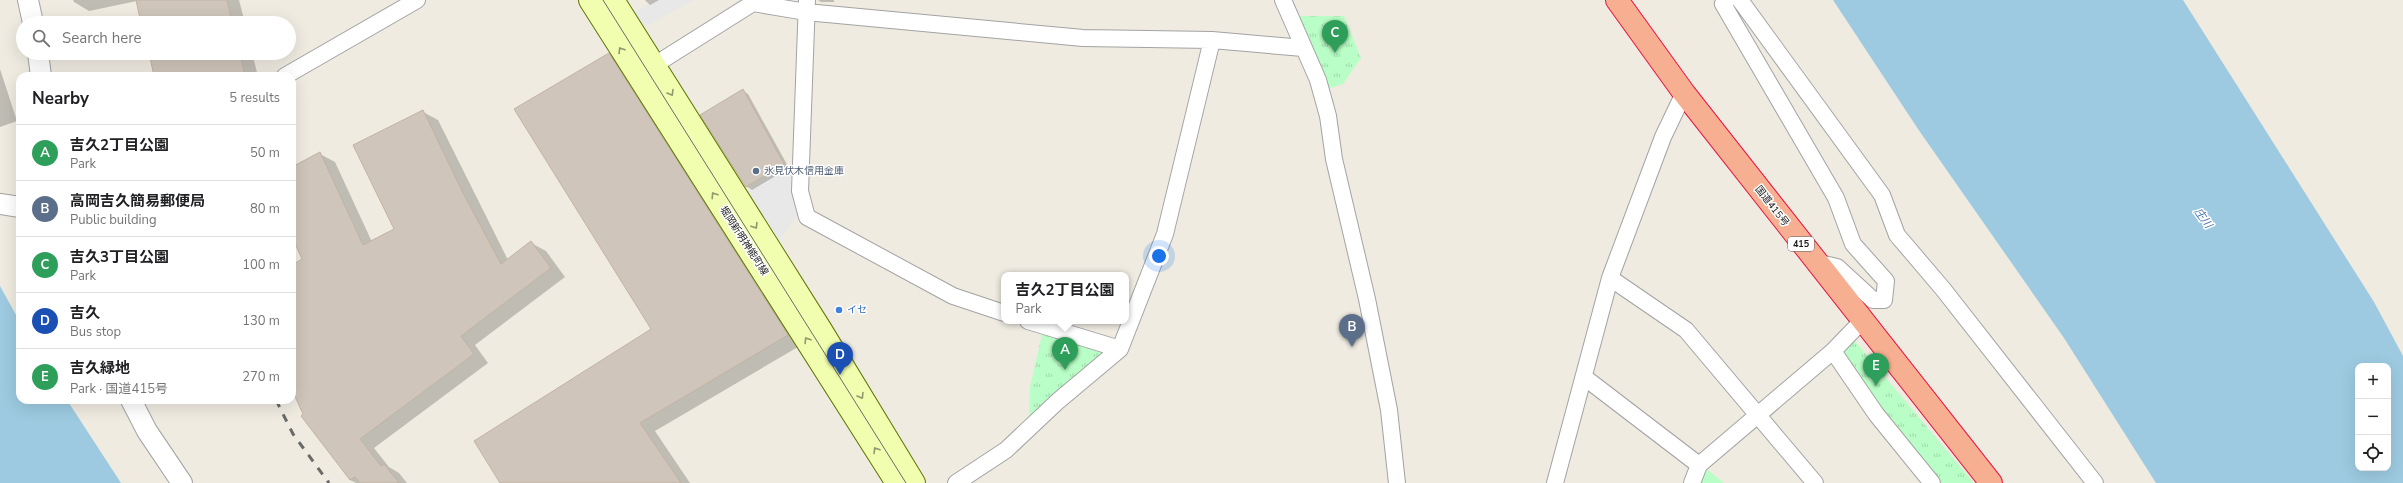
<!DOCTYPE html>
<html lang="en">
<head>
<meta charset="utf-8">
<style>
	body { margin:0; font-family:"Nunito Sans","Noto Sans JP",sans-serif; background:#f6f6f6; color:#202124 }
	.controls { position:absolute; right:12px; bottom:12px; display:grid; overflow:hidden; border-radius:8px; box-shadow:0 4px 16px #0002 }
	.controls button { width:36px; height:36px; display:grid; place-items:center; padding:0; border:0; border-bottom:1px solid #e0e0e0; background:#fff; color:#202124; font:20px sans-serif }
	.you { position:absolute; left:1159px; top:256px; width:14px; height:14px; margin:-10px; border:3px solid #fff; border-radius:50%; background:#1a73e8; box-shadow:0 0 0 6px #1a73e833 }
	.badge { display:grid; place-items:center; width:26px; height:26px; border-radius:50%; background:#c81600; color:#fff; font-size:13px; font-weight:700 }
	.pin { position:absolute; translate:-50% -33px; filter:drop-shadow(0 1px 2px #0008) }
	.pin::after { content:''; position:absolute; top:21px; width:14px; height:12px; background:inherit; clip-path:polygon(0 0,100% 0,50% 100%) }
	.popup { position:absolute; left:1001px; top:272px; width:128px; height:52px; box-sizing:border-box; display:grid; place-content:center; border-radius:8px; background:#fff; filter:drop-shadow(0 1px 3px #0005); font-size:13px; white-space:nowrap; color:#757577 }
	.popup b { font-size:15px; color:#202124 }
	.popup::after { content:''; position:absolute; left:50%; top:100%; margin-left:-8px; border:8px solid transparent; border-top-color:#fff }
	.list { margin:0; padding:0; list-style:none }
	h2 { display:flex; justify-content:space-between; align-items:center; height:52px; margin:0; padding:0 16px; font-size:17px }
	h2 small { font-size:13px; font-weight:400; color:#757577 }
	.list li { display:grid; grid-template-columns:26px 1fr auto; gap:12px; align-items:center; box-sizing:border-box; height:56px; padding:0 16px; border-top:1px solid #e0e0e0 }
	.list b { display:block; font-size:15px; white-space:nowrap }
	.list p { margin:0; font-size:13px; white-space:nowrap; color:#757577 }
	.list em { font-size:13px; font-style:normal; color:#757577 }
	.icon { flex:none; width:22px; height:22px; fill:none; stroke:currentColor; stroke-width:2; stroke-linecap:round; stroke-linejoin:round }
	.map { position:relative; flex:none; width:2403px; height:483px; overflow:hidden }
	.search { position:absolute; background:#fff; box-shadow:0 4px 16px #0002; left:16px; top:16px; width:280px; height:44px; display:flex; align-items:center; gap:10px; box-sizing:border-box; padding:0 14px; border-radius:22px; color:#757577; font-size:15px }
	.panel { position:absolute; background:#fff; box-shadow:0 4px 16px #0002; left:16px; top:72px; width:280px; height:332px; border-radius:12px }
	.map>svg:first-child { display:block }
	.park { fill:url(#park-tufts) }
	.parking { fill:#e8e8e8 }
	.water { fill:#9dcae0; fill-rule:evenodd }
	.shadow { fill:#0003 }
	.building { fill:#cfc5ba; stroke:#c1b3a2 }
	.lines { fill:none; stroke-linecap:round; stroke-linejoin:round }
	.minor-casing { stroke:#a3a3a3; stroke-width:18 }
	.tertiary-casing { stroke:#a3a3a3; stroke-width:22 }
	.secondary-casing { stroke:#5d7600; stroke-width:24 }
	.trunk-casing { stroke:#e51646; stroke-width:24 }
	.minor { stroke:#fff; stroke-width:16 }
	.tertiary { stroke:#fff; stroke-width:20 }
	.secondary { stroke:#f2feaf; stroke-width:22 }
	.trunk { stroke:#f6af90; stroke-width:22 }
	.tram { stroke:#6a6a6a; stroke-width:1 }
	.rail { stroke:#6a6a6a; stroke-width:3; stroke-dasharray:8 8; stroke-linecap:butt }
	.oneway { stroke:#92986d }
	.service-dot { fill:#5c6f8a; stroke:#fff; stroke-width:1.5 }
	.shop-dot { fill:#3f7fe0; stroke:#fff; stroke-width:1.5 }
	.labels { text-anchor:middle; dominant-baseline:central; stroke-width:3; stroke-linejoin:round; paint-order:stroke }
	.shield { fill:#fff; stroke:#606060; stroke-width:1 }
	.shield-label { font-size:9px; font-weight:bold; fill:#1c1c1c }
	.service-label { font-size:10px; fill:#4e5e75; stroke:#fff; text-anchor:start }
	.street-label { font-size:10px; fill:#1c1c1c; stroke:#fff }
	.shop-label { font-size:10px; fill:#366cbe; stroke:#fff; text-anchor:start }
	.water-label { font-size:11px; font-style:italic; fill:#426eb3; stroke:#fff }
</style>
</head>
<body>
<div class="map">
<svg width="2403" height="483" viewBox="0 0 2403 483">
	<defs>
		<pattern id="park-tufts" width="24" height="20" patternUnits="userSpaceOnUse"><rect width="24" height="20" fill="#b9fec6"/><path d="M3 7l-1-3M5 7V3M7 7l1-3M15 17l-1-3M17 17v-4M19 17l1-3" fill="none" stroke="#9ed9aa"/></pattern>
	</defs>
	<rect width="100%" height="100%" fill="#efebe1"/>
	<path class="park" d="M1296 16H1344L1361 58 1343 84 1324 90Z
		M1044 326 1120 349 1029 428 1030 387Z
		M1849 334 1974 483H1932L1833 351Z
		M1703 466 1724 483H1692Z"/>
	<path class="parking" d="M656 0H695L640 29 631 14Z
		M790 165 791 182 802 210 776 244 745 193Z"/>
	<path class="water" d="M1833 0H2183L2374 302 2403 356V483H2156L2064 338 1918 129ZM2358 366H2388V468H2358Z
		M0 286 20 322V400H67L121 483H0Z"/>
	<path class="shadow" d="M73 0H239L245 23H143L137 1 89 11 74 2Z
		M645 0H659L650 5Z
		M818 0H834V2H821Z
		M150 53H252L258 76H155Z
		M609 54 624 63 803 344 655 431 690 483H501L652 329Z
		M0 69 17 121 0 127Z
		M743 91 748 94 789 168 752 190 746 186Z
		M423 112 438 120 508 260 531 243 546 251 565 277 475 345 488 363 374 448 389 467 399 473 407 483H356L350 480 304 414 292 388V266L303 260 292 235V169L320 154 335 162 372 242 395 230Z"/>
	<path class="building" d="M136 0H227L232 23H141Z
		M149 53H240L245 76H154Z
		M609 53 788 335 640 423 681 483H500L474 441 651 329 514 109Z
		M743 89 784 164 746 187 700 115Z
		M423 110 463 193 501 264 531 241 551 268 461 336 474 354 360 439 381 466 384 464 399 483H360L355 477 350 480 301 416 303 414 292 390V265L302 259 292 237V167L320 152 363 245 394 229 353 145Z"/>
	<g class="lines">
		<defs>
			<path id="minor" d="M807 0 800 191 807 217 953 296 1004 313
				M1283 0 1318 80 1328 116 1334 159 1367 299 1389 410 1397 483
				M1727 0 1723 4 1836 198 1853 244 1886 281 1884 300H1873L1837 267 1815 262
				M1740 0 1882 195 1897 235 1943 289 2095 483
				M645 71 753 3 806 12 1083 38 1212 40 1303 48
				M285 76 417 0
				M1610 278 1686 330 1815 483
				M1028 321 1120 349
				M1833 351 1876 414 1932 483
				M1584 377 1699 465
				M956 483 1006 450 1058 401 1120 349 1165 234 1212 40
				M1555 483 1610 278 1663 137 1684 93
				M1692 483 1699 465 1833 351 1863 320"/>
			<path id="tertiary" d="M28 0 33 23
				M38 53 41 76
				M0 204 20 207
				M131 400 147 431 182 483"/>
			<path id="secondary" d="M590 0 897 483
				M613 0 821 330 914 483"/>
			<path id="trunk" d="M1617 0 1684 93 1991 483"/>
		</defs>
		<use href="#minor" class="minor-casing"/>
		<use href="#tertiary" class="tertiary-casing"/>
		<use href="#secondary" class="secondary-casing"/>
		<use href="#trunk" class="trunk-casing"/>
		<use href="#minor" class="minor"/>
		<use href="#tertiary" class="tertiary"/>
		<use href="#secondary" class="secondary"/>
		<use href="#trunk" class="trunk"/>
		<path class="tram" d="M603 0 906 483"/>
		<path class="rail" d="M276 400 293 434 329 483"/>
	</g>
	<defs><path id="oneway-chevron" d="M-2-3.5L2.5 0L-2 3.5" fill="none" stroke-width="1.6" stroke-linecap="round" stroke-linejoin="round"/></defs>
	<g class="oneway">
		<use href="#oneway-chevron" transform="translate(621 50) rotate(-122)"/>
		<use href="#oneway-chevron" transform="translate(671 93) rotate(59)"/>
		<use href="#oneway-chevron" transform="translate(714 195) rotate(-123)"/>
		<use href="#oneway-chevron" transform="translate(755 226) rotate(58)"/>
		<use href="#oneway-chevron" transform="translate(807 340) rotate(-122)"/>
		<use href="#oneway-chevron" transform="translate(861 396) rotate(59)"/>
		<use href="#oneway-chevron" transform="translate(876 450) rotate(-122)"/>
	</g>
	<circle class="service-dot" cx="756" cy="171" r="4"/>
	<circle class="shop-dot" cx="839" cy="310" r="4"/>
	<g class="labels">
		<rect class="shield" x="1788" y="237" width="26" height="14" rx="3"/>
		<g class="shield-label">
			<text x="1801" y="244">415</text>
		</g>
		<g class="service-label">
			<text x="764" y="171">氷見伏木信用金庫</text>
		</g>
		<g class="street-label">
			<text transform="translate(1772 206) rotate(52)">国道415号</text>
			<text transform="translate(744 241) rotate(57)">堀岡新明神能町線</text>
		</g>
		<g class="shop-label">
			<text x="847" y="310">イセ</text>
		</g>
		<g class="water-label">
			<text transform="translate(2203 218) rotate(54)">庄川</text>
		</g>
	</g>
</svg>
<div class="controls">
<button>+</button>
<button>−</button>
<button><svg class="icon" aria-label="locate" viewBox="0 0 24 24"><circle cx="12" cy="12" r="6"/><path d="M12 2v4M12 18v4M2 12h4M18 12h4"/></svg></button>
</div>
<div class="you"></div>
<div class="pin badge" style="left:1065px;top:370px;background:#2e9e5b">A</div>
<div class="popup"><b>吉久2丁目公園</b>Park</div>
<div class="pin badge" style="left:1352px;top:347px;background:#5c6f8a">B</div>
<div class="pin badge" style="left:1335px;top:53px;background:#2e9e5b">C</div>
<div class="pin badge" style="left:840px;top:375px;background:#1a4fb4">D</div>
<div class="pin badge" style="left:1876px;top:386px;background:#2e9e5b">E</div>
<div class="search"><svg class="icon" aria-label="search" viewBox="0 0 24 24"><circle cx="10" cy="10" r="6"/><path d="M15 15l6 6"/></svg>Search here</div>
<section class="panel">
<h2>Nearby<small>5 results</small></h2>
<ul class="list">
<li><span class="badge" style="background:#2e9e5b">A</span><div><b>吉久2丁目公園</b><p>Park</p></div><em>50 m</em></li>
<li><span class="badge" style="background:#5c6f8a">B</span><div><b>高岡吉久簡易郵便局</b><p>Public building</p></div><em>80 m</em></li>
<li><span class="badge" style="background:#2e9e5b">C</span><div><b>吉久3丁目公園</b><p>Park</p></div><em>100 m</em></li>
<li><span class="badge" style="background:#1a4fb4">D</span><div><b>吉久</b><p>Bus stop</p></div><em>130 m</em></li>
<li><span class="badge" style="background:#2e9e5b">E</span><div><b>吉久緑地</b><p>Park · 国道415号</p></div><em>270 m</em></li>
</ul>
</section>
</div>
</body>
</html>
